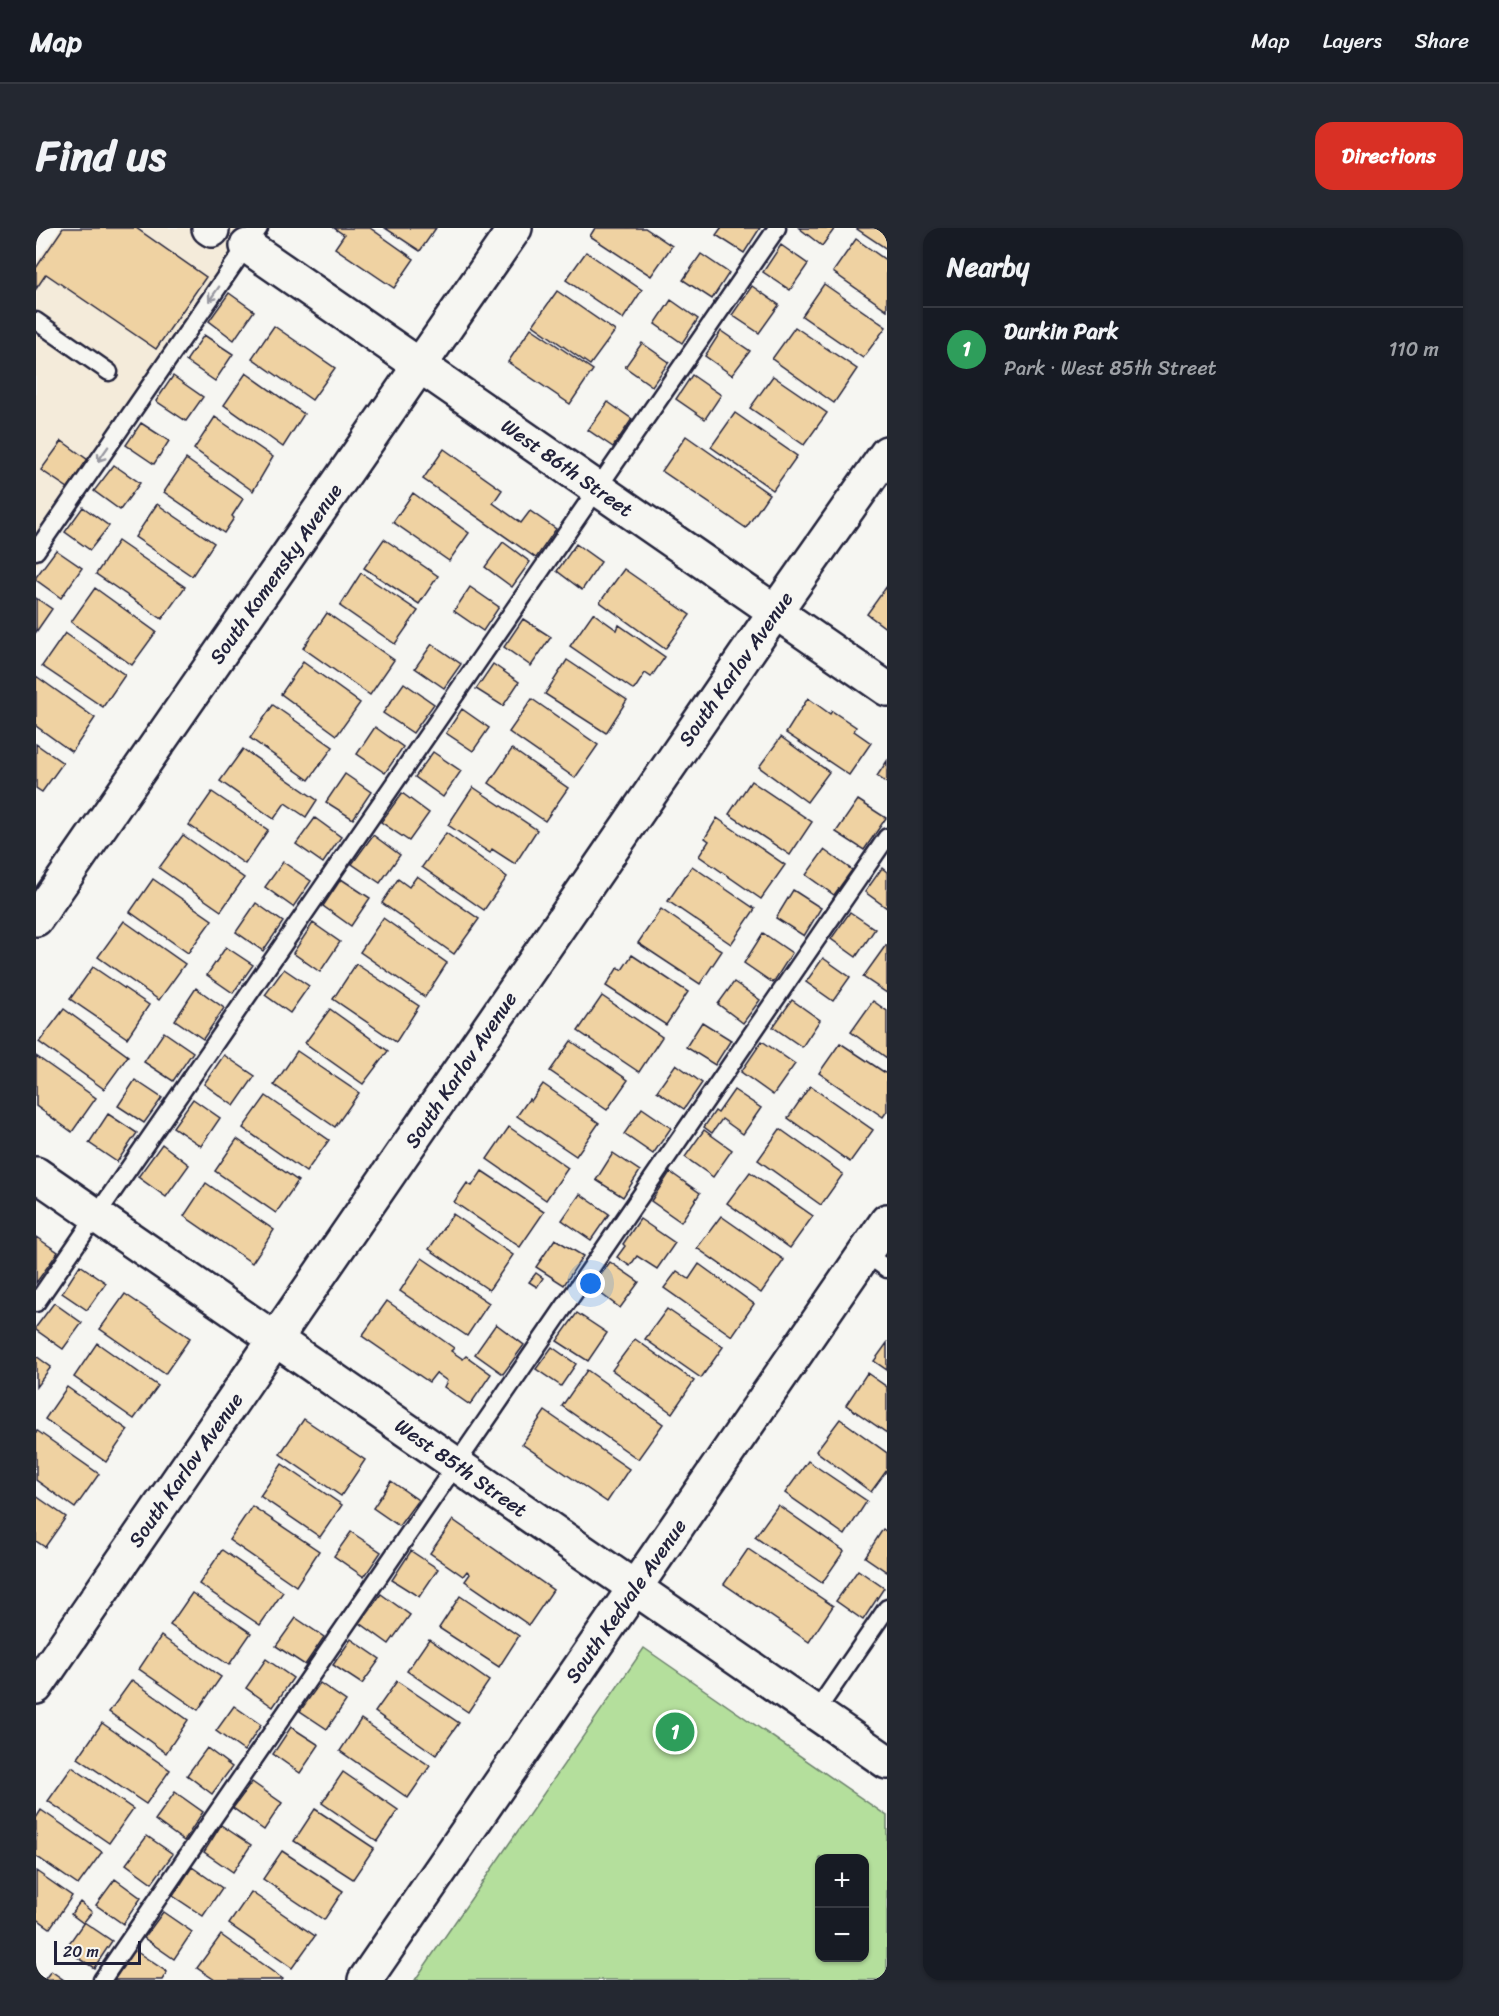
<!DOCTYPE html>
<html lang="en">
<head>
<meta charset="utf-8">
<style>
	body { margin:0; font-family:Sriracha,sans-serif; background:#242831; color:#f1f3f6 }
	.controls { position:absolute; right:18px; bottom:18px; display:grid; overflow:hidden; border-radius:12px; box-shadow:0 2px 4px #0004 }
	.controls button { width:54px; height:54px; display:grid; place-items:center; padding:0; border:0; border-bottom:2px solid #363941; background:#171b24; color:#f1f3f6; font:30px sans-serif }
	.scale { position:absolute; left:18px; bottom:15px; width:87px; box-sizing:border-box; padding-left:6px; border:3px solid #22223b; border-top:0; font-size:16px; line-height:21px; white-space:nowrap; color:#22223b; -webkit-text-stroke:4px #f6f6f2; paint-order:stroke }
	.you { position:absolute; left:555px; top:1056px; width:21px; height:21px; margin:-15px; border:4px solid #fff; border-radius:50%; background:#1a73e8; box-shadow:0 0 0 9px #1a73e833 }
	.badge { display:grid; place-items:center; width:39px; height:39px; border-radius:50%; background:#d93025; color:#fff; font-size:20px; font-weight:700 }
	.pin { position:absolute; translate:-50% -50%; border:3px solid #fff; box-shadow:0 2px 6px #0006 }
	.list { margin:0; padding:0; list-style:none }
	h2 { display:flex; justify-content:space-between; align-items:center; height:78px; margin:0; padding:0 24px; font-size:26px }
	h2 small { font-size:20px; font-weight:400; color:#9ea1a6 }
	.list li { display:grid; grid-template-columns:39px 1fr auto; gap:18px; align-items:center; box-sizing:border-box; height:84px; padding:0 24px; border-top:2px solid #363941 }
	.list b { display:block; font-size:22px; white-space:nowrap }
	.list p { margin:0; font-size:20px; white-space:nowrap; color:#9ea1a6 }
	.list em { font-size:20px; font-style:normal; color:#9ea1a6 }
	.map { position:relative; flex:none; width:851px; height:1752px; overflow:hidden; border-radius:18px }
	header { display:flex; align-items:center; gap:36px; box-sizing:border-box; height:84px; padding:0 30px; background:#171b24; border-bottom:2px solid #363941 }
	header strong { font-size:28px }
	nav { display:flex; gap:33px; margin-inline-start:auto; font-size:21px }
	.intro { display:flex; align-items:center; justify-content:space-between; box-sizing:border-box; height:144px; padding:0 36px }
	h1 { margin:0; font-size:42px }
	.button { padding:15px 27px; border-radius:18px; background:#d93025; color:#fff; font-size:21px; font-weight:700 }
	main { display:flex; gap:36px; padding:0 36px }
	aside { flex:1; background:#171b24; border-radius:18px; box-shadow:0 2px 4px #0004 }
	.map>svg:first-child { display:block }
	.built { fill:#f4ebda }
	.green { fill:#b4df9c; stroke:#6b806c; stroke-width:1.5; fill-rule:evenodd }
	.building { fill:#efd2a2; stroke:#22223b; stroke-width:1.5 }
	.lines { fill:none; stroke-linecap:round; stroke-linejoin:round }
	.service-casing { stroke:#22223b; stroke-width:21 }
	.minor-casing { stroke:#22223b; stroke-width:38 }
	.service { stroke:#f6f6f2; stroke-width:16 }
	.minor { stroke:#f6f6f2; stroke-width:33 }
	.oneway { stroke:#9797a0 }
	.labels { text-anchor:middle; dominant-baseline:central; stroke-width:4.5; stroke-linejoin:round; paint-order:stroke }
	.street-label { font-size:20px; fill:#22223b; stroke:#f6f6f2 }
</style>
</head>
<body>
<header>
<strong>Map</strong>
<nav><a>Map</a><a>Layers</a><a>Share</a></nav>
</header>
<div class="intro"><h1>Find us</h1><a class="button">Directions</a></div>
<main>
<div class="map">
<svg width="851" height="1752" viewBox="0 0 851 1752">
	<rect width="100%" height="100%" fill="#f6f6f2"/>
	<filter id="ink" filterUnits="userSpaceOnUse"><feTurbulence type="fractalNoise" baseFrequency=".0167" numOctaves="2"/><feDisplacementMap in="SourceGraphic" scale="12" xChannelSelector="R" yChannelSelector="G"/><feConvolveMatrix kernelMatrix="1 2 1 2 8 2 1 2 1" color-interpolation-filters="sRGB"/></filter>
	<g filter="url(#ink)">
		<path class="built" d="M24 0H234L0 339V35Z"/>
		<path class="green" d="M608 1420 851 1588V1752H379ZM784 1630H828V1730H784Z"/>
		<path class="building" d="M27 0H100L170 49 120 121 10 46 0 61V40Z
			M298 0H334L378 31 358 60 299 20 308 7Z
			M349 0H400L384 23Z
			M559 0H609L636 18 615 48 554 8Z
			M685 0H724L708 25 680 7Z
			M763 0H799L786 18Z
			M851 0V21L821 1V0Z
			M820 11 851 33V82L797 44Z
			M745 17 772 36 754 62 727 44Z
			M550 24 606 62 587 91 530 52Z
			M665 26 693 45 676 71 647 52Z
			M788 56 850 99 827 130 766 88Z
			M716 58 743 77 723 105 696 87Z
			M521 63 579 103 554 137 497 97Z
			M193 65 218 83 198 112 173 93Z
			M635 72 662 91 646 115 619 96Z
			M238 98 299 140 276 172 216 130Z
			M759 99 821 141 798 175 736 131Z
			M495 100 557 142 534 176 472 134Z
			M685 103 714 123 696 147 669 128Z
			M168 107 197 126 179 153 150 133Z
			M606 115 633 134 616 158 589 139Z
			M210 145 268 186 247 219 188 177Z
			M656 147 685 167 669 191 640 171Z
			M137 148 167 169 150 193 120 173Z
			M737 148 791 185 768 217 714 180Z
			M572 174 596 191 577 219 552 202Z
			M699 185 761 228 737 262 675 219Z
			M179 189 237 229 217 263 158 221Z
			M105 195 133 213 118 236 90 217Z
			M650 208 733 266 710 300 626 243Z
			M26 213 52 232 32 260 5 242Z
			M408 221 466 262 457 275 485 295 494 283 520 301 500 330 387 251Z
			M150 231 207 271 196 288 198 290 188 305 128 264Z
			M78 237 104 255 84 282 58 263Z
			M377 265 433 305 413 333 357 294Z
			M121 276 178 315 156 348 99 309Z
			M47 279 73 298 54 322 29 304Z
			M348 311 402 348 383 376 328 340Z
			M82 313 149 359 126 391 60 346Z
			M467 314 494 334 476 359 449 339Z
			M540 316 565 334 546 362 521 343Z
			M20 322 46 340 25 370 0 352V349Z
			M588 341 654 387 629 421 564 374Z
			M325 345 382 383 359 416 304 378Z
			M851 358V401L831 386Z
			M434 359 463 379 447 403 418 383Z
			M59 360 120 404 96 437 35 394Z
			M0 370 16 381 0 404Z
			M291 385 358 432 334 467 267 420Z
			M557 385 581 402 583 397 629 429 615 449 609 445 598 462 534 418Z
			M487 391 515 409 495 438 468 419Z
			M29 405 89 447 67 479 6 438Z
			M396 416 425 436 408 460 379 440Z
			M531 432 591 472 570 505 509 466Z
			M267 434 324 475 301 507 245 466Z
			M457 436 483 454 467 478 440 461Z
			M0 448 59 490 36 524 0 498Z
			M368 455 398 476 377 505 347 485Z
			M772 470 794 486 796 483 820 499 818 503 835 515 813 547 750 505Z
			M496 471 562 517 539 550 473 504Z
			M237 477 297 519 273 552 214 510Z
			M426 481 453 500 437 523 410 505Z
			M339 499 367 519 349 545 321 526Z
			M745 509 793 544 771 574 723 539Z
			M0 516 27 535 6 564 0 560Z
			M207 521 281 572 270 589 249 575 238 591 184 553Z
			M476 521 532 560 509 593 453 555Z
			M397 524 425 543 407 569 379 549Z
			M851 533V555L841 548Z
			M309 546 335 564 317 591 290 574Z
			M715 553 776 594 754 627 693 586Z
			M437 559 501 602 479 636 456 621 454 625 412 597Z
			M176 564 232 602 209 636 153 597Z
			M366 565 393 585 373 613 345 594Z
			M822 572 850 590 828 622 800 604Z
			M279 590 305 609 287 635 260 616Z
			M681 590 749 637 725 671 663 628 673 613 669 610Z
			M410 605 471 649 448 682 386 639Z
			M147 607 208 650 185 683 123 640Z
			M337 607 364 627 344 655 316 636Z
			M788 622 816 642 798 667 770 647Z
			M247 634 275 653 257 679 229 659Z
			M656 638 719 681 695 716 632 673Z
			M846 640 851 644V680L829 664Z
			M381 648 443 691 418 726 346 675 362 651 373 659Z
			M117 651 176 692 152 725 94 684Z
			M305 651 334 670 315 698 287 678Z
			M757 662 785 680 768 708 740 690Z
			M220 675 247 694 227 723 200 704Z
			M625 681 686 723 664 756 602 715Z
			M814 684 839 701 820 729 795 711Z
			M347 690 411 735 389 769 324 724Z
			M88 693 149 736 123 772 62 729Z
			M277 695 304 714 284 744 257 725Z
			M727 705 756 725 737 755 708 735Z
			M850 717 851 718V765L827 749Z
			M190 719 217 737 197 765 171 747Z
			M596 727 652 764 630 797 570 758 582 739 586 742Z
			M787 730 814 749 797 773 770 754Z
			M320 736 383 778 360 814 297 771Z
			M57 739 113 777 91 810 34 771Z
			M248 741 273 758 254 785 229 767Z
			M698 754 724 772 707 795 682 776Z
			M160 760 188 780 167 811 139 792Z
			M566 768 626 809 603 844 542 803Z
			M756 772 784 792 766 819 737 799Z
			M837 773 851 783V830L815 804Z
			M28 781 92 828 68 861 3 814Z
			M294 781 352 823 327 856 269 815Z
			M666 794 695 812 679 837 650 819Z
			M128 804 157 824 137 853 108 834Z
			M535 813 592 852 571 882 514 843Z
			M726 813 759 836 737 867 705 844Z
			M804 815 851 846V883L847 889 783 845Z
			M261 823 323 865 299 899 238 857Z
			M188 827 219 848 198 878 168 856Z
			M0 828 60 870 36 904 0 878Z
			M640 836 666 855 648 881 621 863Z
			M99 852 126 870 108 895 82 878Z
			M507 856 563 895 540 928 481 888 493 871 495 873Z
			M774 858 837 902 814 934 752 890Z
			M698 862 725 880 707 906 686 891 676 905 668 899 679 883 682 885Z
			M230 868 293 912 270 944 207 900Z
			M157 871 184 890 165 918 137 899Z
			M606 880 635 900 617 926 588 906Z
			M72 886 101 905 81 934 53 915Z
			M473 899 532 940 510 972 451 931Z
			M744 901 807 946 785 977 722 932Z
			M668 902 696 922 677 949 649 929Z
			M201 911 262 953 240 985 179 943Z
			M126 916 153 937 130 969 102 949Z
			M577 925 604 943 587 969 560 952Z
			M446 943 508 984 484 1019 418 974 431 955 436 958Z
			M634 944 664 965 645 994 615 973Z
			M714 944 777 988 754 1020 691 975Z
			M170 955 238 1002 216 1035 148 988Z
			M544 966 573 986 555 1012 526 992Z
			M417 986 477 1027 453 1062 393 1021Z
			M685 988 748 1032 725 1065 661 1020Z
			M604 991 639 1015 621 1041 601 1028 594 1038 581 1029 589 1018 587 1016Z
			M0 1009 22 1024 0 1055Z
			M519 1011 547 1028 528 1057 500 1039Z
			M386 1030 453 1075 431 1108 364 1063Z
			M574 1034 603 1054 584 1080 556 1059Z
			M663 1036 718 1076 696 1108 628 1060 641 1043 653 1051Z
			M44 1037 70 1055 51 1082 26 1065Z
			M500 1045 507 1050 501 1059 493 1054Z
			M89 1066 154 1110 129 1146 64 1101Z
			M351 1073 418 1120 415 1123 427 1131 430 1128 455 1146 434 1177 408 1159 411 1153 400 1145 393 1154 326 1108Z
			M18 1075 46 1095 27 1121 0 1102V1099Z
			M631 1081 687 1119 665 1150 609 1111Z
			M541 1085 571 1105 552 1133 521 1113Z
			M460 1096 488 1117 467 1146 439 1126Z
			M599 1111 658 1153 636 1185 576 1142Z
			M61 1115 122 1158 98 1191 38 1149Z
			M851 1115V1142L838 1133Z
			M516 1119 540 1136 525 1158 500 1141Z
			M0 1128 15 1139 0 1159Z
			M551 1142 627 1196 602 1231 526 1178Z
			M831 1145 851 1159V1205L810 1177Z
			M31 1159 92 1202 70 1234 9 1191Z
			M509 1183 593 1241 571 1274 486 1216Z
			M268 1191 329 1232 305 1268 244 1226Z
			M804 1191 851 1225V1242L835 1264 780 1223Z
			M0 1202 63 1246 39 1280 0 1252Z
			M772 1233 831 1273 809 1307 749 1265Z
			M246 1236 306 1277 284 1309 224 1268Z
			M355 1253 382 1272 363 1298 337 1280Z
			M0 1268 30 1289 9 1319 0 1313Z
			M742 1277 808 1323 786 1355 719 1309Z
			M216 1278 283 1323 260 1358 193 1312Z
			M417 1292 517 1362 493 1397 429 1353 434 1346 431 1343 427 1348 394 1325Z
			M847 1301 851 1304V1344L829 1329Z
			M315 1304 345 1324 328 1349 298 1328Z
			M712 1321 797 1378 773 1414 688 1356Z
			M186 1322 247 1364 224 1397 163 1356Z
			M375 1323 402 1341 383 1369 356 1352Z
			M822 1342 848 1360 827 1392 800 1373Z
			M156 1365 215 1405 193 1437 134 1397Z
			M345 1366 374 1387 353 1416 324 1395Z
			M424 1368 483 1408 463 1439 403 1400Z
			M260 1390 288 1409 269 1437 240 1418Z
			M125 1408 185 1449 162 1482 103 1441Z
			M315 1411 344 1431 326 1456 297 1437Z
			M393 1411 453 1453 432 1484 371 1443Z
			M230 1431 257 1450 237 1479 210 1460Z
			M96 1452 152 1492 130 1525 73 1484Z
			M361 1453 423 1495 400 1527 339 1484Z
			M284 1455 310 1473 291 1501 264 1483Z
			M198 1478 225 1497 208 1523 180 1503Z
			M325 1491 394 1538 372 1570 304 1523Z
			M66 1495 134 1542 110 1576 42 1530Z
			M255 1499 283 1517 264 1545 237 1526Z
			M171 1520 196 1539 176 1566 151 1547Z
			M36 1539 97 1581 73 1615 12 1573Z
			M307 1544 362 1582 341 1613 286 1575Z
			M216 1554 246 1575 228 1602 197 1580Z
			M139 1564 167 1584 148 1613 119 1592Z
			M279 1581 338 1620 317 1651 258 1613Z
			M5 1582 66 1624 42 1657 0 1628V1590Z
			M185 1597 215 1617 197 1644 168 1624Z
			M111 1608 137 1626 116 1655 90 1636Z
			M246 1623 307 1663 288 1692 227 1651Z
			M156 1639 186 1660 167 1688 137 1668Z
			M0 1643 36 1668 14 1700 0 1690Z
			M79 1651 105 1670 87 1696 60 1677Z
			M215 1664 279 1708 256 1740 193 1696Z
			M44 1674 56 1684 47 1695 35 1686Z
			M127 1684 156 1704 138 1731 108 1710Z
			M48 1694 76 1713 58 1740 29 1721Z
			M185 1707 247 1751 246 1752H179L161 1740Z
			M98 1722 131 1744 126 1752H78Z
			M15 1743 28 1752H8Z"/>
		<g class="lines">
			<defs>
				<path id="service" d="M0 93 73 144
					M0 323 223 0
					M829 1025 851 1041
					M0 1075 741 0
					M779 1485 851 1380
					M66 1752 851 609"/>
				<path id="minor" d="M173 0 176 2
					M211 18 851 461
					M0 691 479 0
					M0 946 851 1534
					M0 1459 739 384 851 225
					M329 1752 851 993"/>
			</defs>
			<use href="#service" class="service-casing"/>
			<use href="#minor" class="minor-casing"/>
			<use href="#service" class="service"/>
			<use href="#minor" class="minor"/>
		</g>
		<defs><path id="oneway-shaft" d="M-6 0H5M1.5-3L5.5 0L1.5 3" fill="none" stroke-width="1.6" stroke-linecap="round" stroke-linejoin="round" transform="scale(1.5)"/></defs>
		<g class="oneway">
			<use href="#oneway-shaft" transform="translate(178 66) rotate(125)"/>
			<use href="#oneway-shaft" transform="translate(67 226) rotate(125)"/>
		</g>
	</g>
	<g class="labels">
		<g class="street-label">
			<text transform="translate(531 240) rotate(35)">West 86th Street</text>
			<text transform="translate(240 346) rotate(-55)">South Komensky Avenue</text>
			<text transform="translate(700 441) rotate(-55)">South Karlov Avenue</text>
			<text transform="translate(425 842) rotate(-56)">South Karlov Avenue</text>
			<text transform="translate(425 1240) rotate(35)">West 85th Street</text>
			<text transform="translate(150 1242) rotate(-55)">South Karlov Avenue</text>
			<text transform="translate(590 1373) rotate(-55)">South Kedvale Avenue</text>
		</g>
	</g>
</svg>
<div class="controls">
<button>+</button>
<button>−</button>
</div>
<div class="scale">20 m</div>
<div class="you"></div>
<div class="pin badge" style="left:639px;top:1504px;background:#2e9e5b">1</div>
</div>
<aside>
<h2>Nearby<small></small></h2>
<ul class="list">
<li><span class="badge" style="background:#2e9e5b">1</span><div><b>Durkin Park</b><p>Park · West 85th Street</p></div><em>110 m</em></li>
</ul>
</aside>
</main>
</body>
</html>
